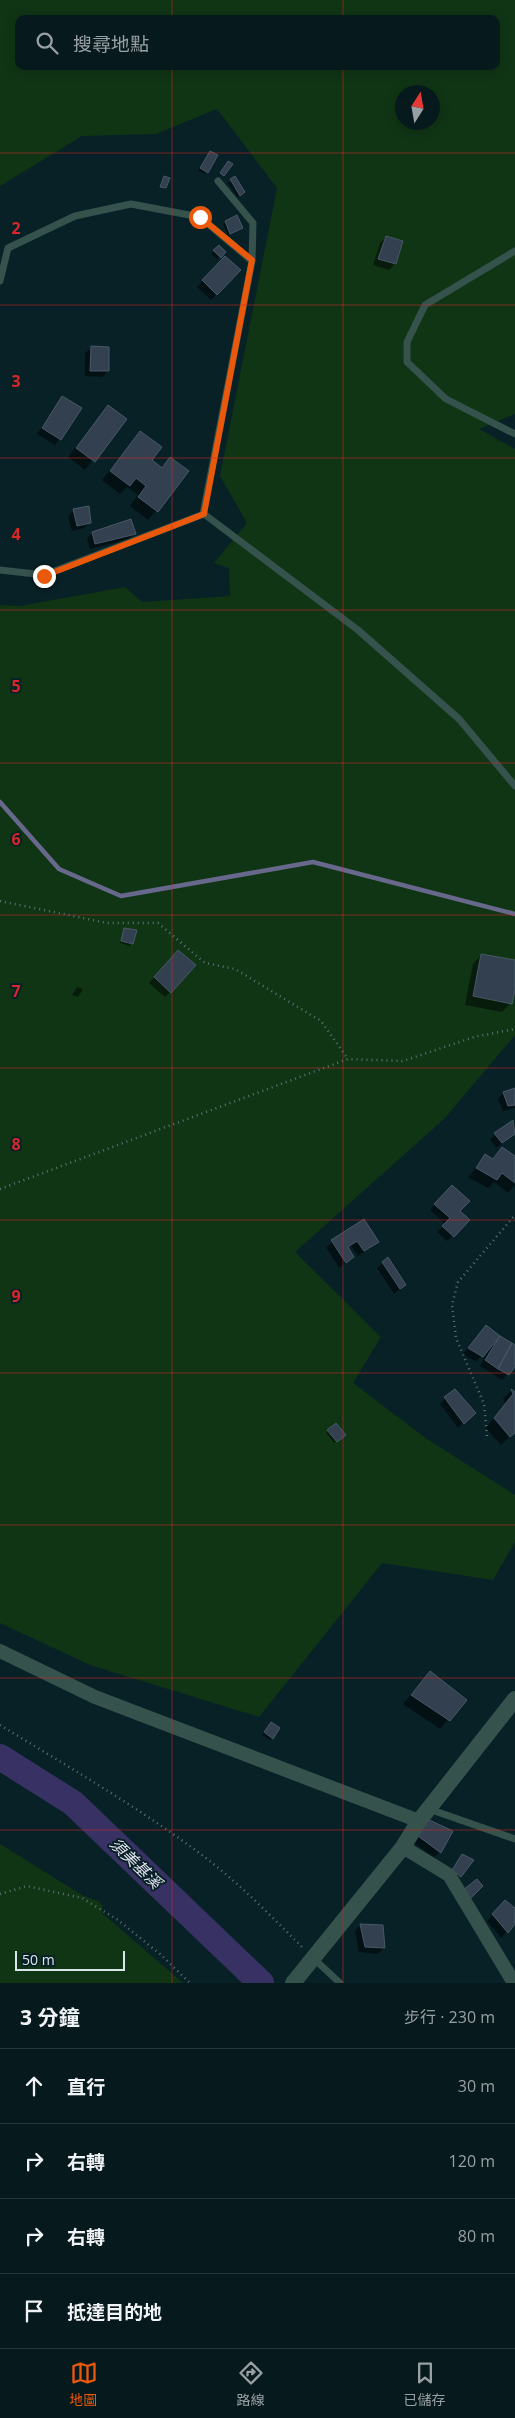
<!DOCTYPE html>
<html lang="zh-TW">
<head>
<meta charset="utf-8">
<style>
	body { margin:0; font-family:"Open Sans","Noto Sans TC",sans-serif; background:#0f2225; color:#f1f3f6 }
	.compass { position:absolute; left:395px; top:85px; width:45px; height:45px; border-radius:50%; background:#06191c; box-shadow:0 2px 12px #0003; rotate:11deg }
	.scale { position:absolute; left:15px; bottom:12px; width:110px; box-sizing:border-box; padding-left:5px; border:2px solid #d9e7eb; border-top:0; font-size:14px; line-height:18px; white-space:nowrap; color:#d9e7eb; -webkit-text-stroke:4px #082126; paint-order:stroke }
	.stop { position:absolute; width:15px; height:15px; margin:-11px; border:4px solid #ea580c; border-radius:50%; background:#fff }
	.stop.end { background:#ea580c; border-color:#fff; box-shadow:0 1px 5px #0008 }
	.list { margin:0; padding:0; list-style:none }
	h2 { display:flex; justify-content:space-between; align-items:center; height:65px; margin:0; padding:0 20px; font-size:21px }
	h2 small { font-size:16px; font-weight:400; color:#98a0a3 }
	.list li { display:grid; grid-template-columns:32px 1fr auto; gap:15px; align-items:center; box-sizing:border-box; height:75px; padding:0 20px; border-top:1px solid #27383b }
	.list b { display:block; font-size:19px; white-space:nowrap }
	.list em { font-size:16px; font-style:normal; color:#98a0a3 }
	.icon { flex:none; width:28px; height:28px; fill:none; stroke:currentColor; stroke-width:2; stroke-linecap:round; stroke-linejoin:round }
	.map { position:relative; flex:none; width:515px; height:1983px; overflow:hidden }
	.search { position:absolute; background:#06191c; box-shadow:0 2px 12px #0003; left:15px; right:15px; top:15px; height:55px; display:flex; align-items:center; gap:12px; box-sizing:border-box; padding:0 18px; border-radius:10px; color:#98a0a3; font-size:19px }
	.sheet { height:365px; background:#06191c }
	nav { display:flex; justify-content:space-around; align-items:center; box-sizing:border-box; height:70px; border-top:1px solid #27383b; background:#06191c; font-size:14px; color:#98a0a3 }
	nav a { display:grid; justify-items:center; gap:2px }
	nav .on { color:#ea580c }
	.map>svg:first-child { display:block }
	.green { fill:#103515; fill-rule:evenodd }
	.shadow { fill:#0007 }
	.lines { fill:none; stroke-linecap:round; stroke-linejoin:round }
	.stream { stroke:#68688c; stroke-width:4.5 }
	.river { stroke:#373263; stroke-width:26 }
	.building { fill:#32404f; stroke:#495868 }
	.path { stroke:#5c7175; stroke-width:2.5; stroke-dasharray:1 4; stroke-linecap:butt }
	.service { stroke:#35524d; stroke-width:7 }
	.minor { stroke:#35524d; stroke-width:14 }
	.tertiary { stroke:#35524d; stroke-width:16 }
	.route { stroke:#ea580c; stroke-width:6 }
	.grid { fill:none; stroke:#d62828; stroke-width:1; stroke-opacity:0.55 }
	.labels { text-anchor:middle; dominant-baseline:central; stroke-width:4; stroke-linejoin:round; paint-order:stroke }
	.water-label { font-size:16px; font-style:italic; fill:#e2e2f2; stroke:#082126 }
	.grid-label { font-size:16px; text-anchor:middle; font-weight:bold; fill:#d62828; stroke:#082126; stroke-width:4; stroke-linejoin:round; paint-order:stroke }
</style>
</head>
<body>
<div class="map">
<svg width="515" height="1983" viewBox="0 0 515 1983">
	<rect width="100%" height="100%" fill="#082126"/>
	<path class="green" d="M0 0H515V414L479 429 515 449V1035L444 1119 295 1252 381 1337 353 1383 427 1439 515 1495V1542L493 1580 382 1563 259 1717 90 1665 0 1623V605L20 606 125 587 142 602 230 596 229 568 214 563 247 523 220 476 277 188 217 109 156 134 82 136 0 186ZM19 19H496V66H19ZM402 92H432V122H402Z
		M0 1844 82 1895 98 1901 103 1906 102 1913 183 1983H0Z"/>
	<path class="shadow" d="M210 152 207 172 205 174 198 171Z
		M235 178 241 195 237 197 228 183Z
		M237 217 241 228 228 235 223 224Z
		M386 237 402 242 395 264 389 270 373 265 380 243Z
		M219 246 224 252 217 259 211 254Z
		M225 258 239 271 211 300 197 287Z
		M91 348 108 371 102 377 85 376V353Z
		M62 397 60 439 55 445 37 434Z
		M108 406 125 420 85 470 68 457Z
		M141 432 150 461 160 469 170 459 187 472 148 520 130 506 138 495 127 487 120 494 102 480Z
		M74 510 90 522 84 528 72 531 68 516Z
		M93 533H134L129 539 90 549 87 538Z
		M125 929 132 943 130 946 120 943Z
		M481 955 515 962V983L511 1003 502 1012 465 1005 473 964Z
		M173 957 170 992 165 997 149 983Z
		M77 987 83 989 78 997 72 995Z
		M515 1089V1108L503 1111 498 1099 503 1093Z
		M512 1122 515 1125V1133L496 1148 490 1139Z
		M502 1149 515 1158V1185L508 1193 494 1182 488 1188 468 1177 486 1156 492 1160Z
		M452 1187 459 1211 468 1220 447 1241 437 1232 445 1224 430 1210Z
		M364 1221 377 1242 358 1256 351 1246 347 1248 353 1257 339 1268 326 1247Z
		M383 1263 405 1285 394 1294 377 1268Z
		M486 1327 515 1346V1365L502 1380 480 1366 490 1346 476 1362 463 1354Z
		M511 1391 515 1394V1431L501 1445 486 1428 505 1404 503 1399Z
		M445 1398 474 1413 458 1428 440 1404Z
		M328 1431 341 1437 334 1443 326 1433Z
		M430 1672 465 1700 440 1729 403 1704Z
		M268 1726 272 1738 270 1740 262 1735Z
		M422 1826 440 1852 434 1857 413 1842Z
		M462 1855 472 1860 454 1882 448 1876Z
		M500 1907 515 1909V1922L501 1938 487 1921Z
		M361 1925 384 1948 378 1954 359 1952 355 1931Z"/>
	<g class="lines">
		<path class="stream" d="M0 802 59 869 121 896 313 862 515 914"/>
		<path class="river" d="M0 1757 73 1803 261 1983"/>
	</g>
	<path class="building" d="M210 151 218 155 208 173 200 168Z
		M228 161 233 164 224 176 220 173Z
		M164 176 170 178 166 188 160 187Z
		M235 176 245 192 240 196 230 179Z
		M237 215 243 228 230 234 225 221Z
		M386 236 403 241 396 264 378 259Z
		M219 245 226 252 221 258 213 250Z
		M225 256 241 270 217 295 202 280Z
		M91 346 109 347V371H90Z
		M62 396 82 408 61 440 42 428Z
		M108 405 127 419 95 462 76 448Z
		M140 431 162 447 152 460 162 468 170 457 189 471 158 512 138 497 146 486 136 478 130 486 110 471Z
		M89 506 91 523 77 526 73 509Z
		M131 519 136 534 95 544 92 532Z
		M124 928 137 930 133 944 121 941Z
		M178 950 196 965 171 993 154 977Z
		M481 954 515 960V990L512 1004 473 996Z
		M515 1088V1105L508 1106 503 1092Z
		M513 1120 515 1134 502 1143 494 1133Z
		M502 1147 515 1156V1183L502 1173 497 1180 476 1168 485 1154 493 1159Z
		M452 1185 470 1201 460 1211 470 1220 454 1237 442 1226 450 1218 434 1204Z
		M364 1219 379 1242 364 1251 357 1241 348 1247 354 1257 346 1263 331 1240Z
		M388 1257 406 1285 400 1289 382 1262Z
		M486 1325 500 1336 483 1357 468 1348Z
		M500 1336 512 1343 498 1369 485 1360Z
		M512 1343 515 1345V1367L509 1375 498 1369Z
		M455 1389 476 1413 464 1424 444 1397Z
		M511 1389 515 1392V1433L510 1437 494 1418 513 1394Z
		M336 1423 346 1435 337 1442 327 1430Z
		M430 1671 467 1700 450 1721 411 1695Z
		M271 1722 280 1728 273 1739 264 1732Z
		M427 1819 453 1831 441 1853 418 1836Z
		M462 1854 474 1860 461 1877 452 1870Z
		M477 1879 483 1886 470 1899 463 1890Z
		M505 1900 515 1908V1924L508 1933 492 1914Z
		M360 1924 383 1925 385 1948 365 1947Z"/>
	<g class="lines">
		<path class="path" d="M0 901 107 923H158L205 963 235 969 321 1021 348 1059
			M0 1189 348 1059 403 1061 474 1037 515 1029
			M487 1436 484 1404 456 1338 452 1305 458 1282 515 1215
			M0 1725C67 1766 136 1806 198 1852 236 1880 269 1914 302 1947
			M0 1894 27 1886 82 1898 118 1920 160 1954 190 1983"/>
		<path class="service" d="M515 251 425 305 407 342V362L446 399 515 434
			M0 281 8 248 75 216 131 204 200 217 252 261
			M203 514 252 261 253 223 218 181
			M0 570 44 575 204 514 358 630 459 719 515 786
			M429 1809 515 1839
			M312 1957 340 1983"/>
		<path class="minor" d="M0 1651 95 1697 419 1821
			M403 1847 449 1875 514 1983"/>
		<path class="tertiary" d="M293 1983 403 1847 419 1821 515 1699"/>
	</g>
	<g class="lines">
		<path class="route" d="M44 576 204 514 252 260 200 217"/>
	</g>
	<path class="grid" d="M172 0V19M343 0V19M172 66V1983M343 66V1983M0 153H515M0 305H515M0 458H515M0 610H515M0 763H515M0 915H515M0 1068H515M0 1220H515M0 1373H515M0 1525H515M0 1678H515M0 1830H515"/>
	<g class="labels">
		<g class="water-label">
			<text transform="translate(136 1863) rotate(44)">須美基溪</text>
		</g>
	</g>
	<g class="grid-label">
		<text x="16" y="234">2</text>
		<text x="16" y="387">3</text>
		<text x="16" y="540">4</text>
		<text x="16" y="692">5</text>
		<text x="16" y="845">6</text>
		<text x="16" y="997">7</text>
		<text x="16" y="1150">8</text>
		<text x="16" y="1302">9</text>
	</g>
</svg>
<svg class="compass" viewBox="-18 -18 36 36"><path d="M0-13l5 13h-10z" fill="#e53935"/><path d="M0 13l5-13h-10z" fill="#98a0a3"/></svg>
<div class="scale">50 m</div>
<div class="stop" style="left:200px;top:217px"></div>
<div class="stop end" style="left:44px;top:576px"></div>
<div class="search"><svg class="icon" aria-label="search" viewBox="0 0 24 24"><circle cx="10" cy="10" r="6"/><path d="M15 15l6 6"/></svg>搜尋地點</div>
</div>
<section class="sheet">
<h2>3 分鐘<small>步行 · 230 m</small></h2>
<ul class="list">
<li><svg class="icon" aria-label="ahead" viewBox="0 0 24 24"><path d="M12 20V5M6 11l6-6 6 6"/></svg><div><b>直行</b></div><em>30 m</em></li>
<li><svg class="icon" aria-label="right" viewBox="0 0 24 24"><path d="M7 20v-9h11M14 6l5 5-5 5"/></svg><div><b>右轉</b></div><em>120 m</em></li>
<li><svg class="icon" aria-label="right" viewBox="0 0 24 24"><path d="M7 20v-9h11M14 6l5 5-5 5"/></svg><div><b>右轉</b></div><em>80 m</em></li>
<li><svg class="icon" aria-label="arrive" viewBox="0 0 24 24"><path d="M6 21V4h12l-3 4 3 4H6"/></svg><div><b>抵達目的地</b></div></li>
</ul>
</section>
<nav>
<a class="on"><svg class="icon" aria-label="map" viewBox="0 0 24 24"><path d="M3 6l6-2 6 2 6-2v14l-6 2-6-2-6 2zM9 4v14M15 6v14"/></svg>地圖</a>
<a><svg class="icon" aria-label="directions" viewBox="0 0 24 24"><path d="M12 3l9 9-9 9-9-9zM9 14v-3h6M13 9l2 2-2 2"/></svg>路線</a>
<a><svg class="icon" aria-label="saved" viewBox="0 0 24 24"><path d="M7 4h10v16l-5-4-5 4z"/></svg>已儲存</a>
</nav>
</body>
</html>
